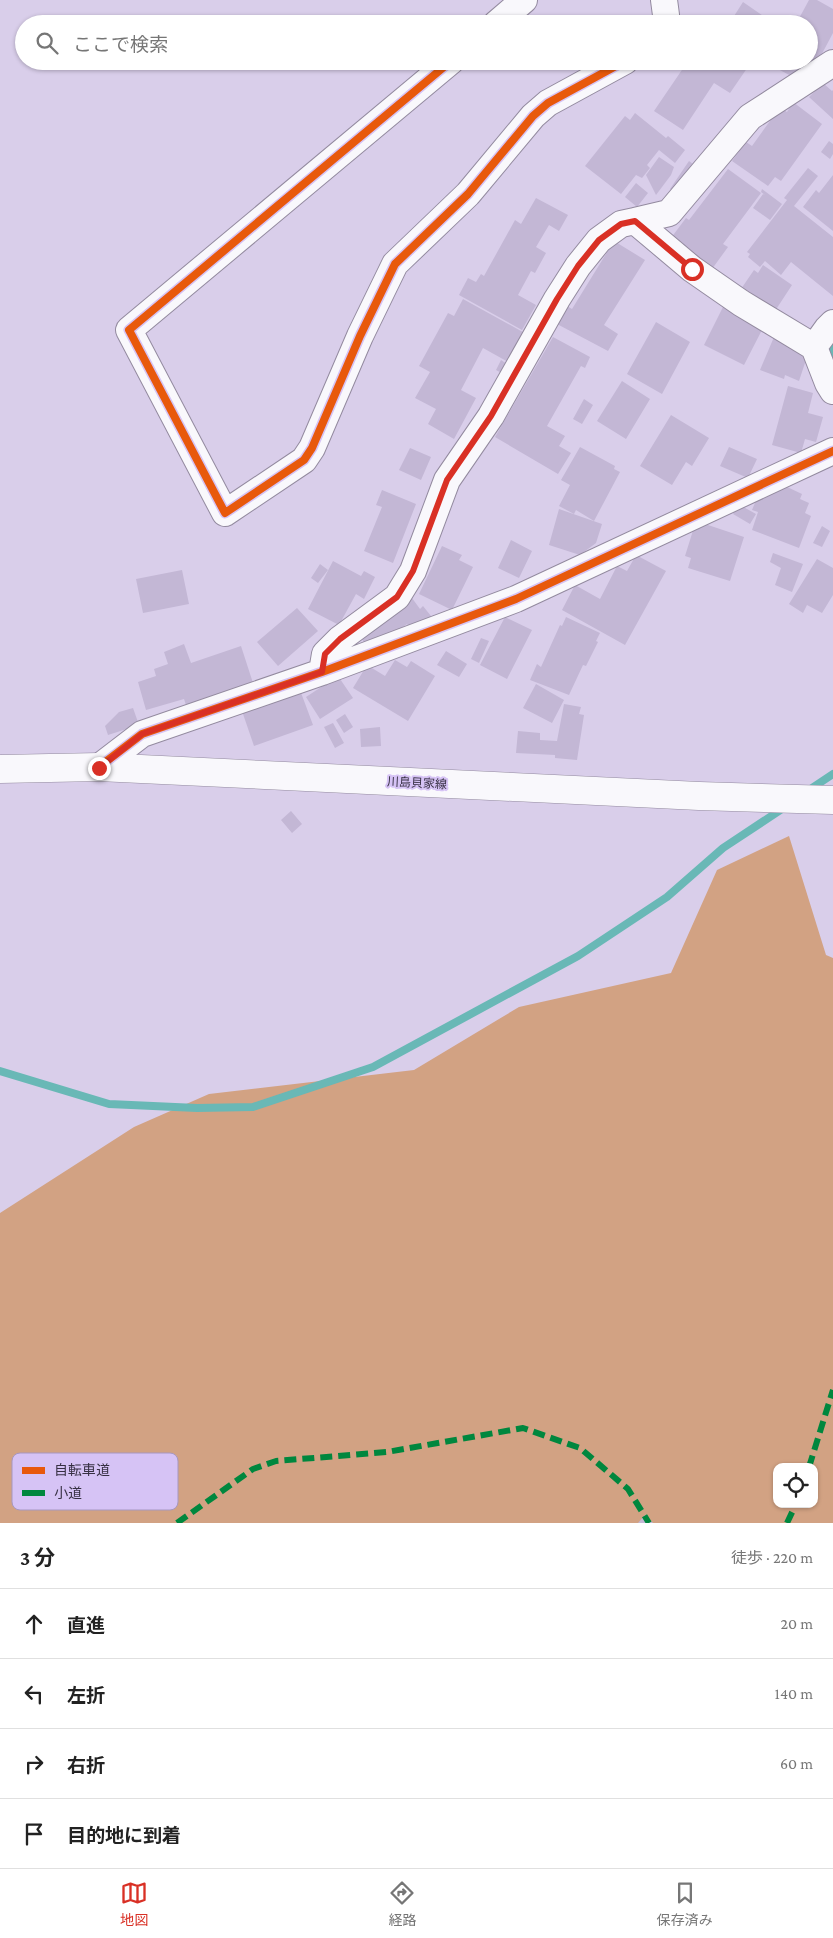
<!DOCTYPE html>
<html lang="ja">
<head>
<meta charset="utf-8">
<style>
	body { margin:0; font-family:"Crimson Pro","Noto Sans JP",serif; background:#f2f2f2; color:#222 }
	.controls { position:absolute; right:15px; bottom:15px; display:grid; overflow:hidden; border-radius:10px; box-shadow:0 1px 4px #0004 }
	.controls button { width:45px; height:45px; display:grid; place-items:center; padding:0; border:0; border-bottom:1px solid #e0e0e0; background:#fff; color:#222; font:25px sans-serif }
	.stop { position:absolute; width:15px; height:15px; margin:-11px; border:4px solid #d93025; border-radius:50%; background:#fff }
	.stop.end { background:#d93025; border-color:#fff; box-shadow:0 1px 5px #0008 }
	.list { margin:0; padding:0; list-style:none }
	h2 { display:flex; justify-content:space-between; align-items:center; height:65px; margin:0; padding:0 20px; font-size:21px }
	h2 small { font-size:16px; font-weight:400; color:#767676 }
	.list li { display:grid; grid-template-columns:32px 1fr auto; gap:15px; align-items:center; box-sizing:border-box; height:70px; padding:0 20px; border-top:1px solid #e0e0e0 }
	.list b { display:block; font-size:19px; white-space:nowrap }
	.list em { font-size:16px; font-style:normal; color:#767676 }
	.icon { flex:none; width:28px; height:28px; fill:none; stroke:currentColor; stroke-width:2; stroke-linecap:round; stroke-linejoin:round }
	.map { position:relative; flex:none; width:833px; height:1523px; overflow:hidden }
	.search { position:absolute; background:#fff; box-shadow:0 1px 4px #0004; left:15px; right:15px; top:15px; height:55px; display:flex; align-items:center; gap:12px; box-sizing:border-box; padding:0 18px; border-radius:28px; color:#767676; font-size:19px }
	.sheet { height:345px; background:#fff }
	nav { display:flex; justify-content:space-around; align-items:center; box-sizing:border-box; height:70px; border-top:1px solid #e0e0e0; background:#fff; font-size:14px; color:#767676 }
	nav a { display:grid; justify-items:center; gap:2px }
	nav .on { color:#d93025 }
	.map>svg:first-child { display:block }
	.forest { fill:#d2a283; fill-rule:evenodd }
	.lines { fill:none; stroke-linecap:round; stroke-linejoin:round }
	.stream { stroke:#69b8b6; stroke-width:8 }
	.building { fill:#c3b7d5 }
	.minor-casing { stroke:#938a9f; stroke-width:28 }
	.major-casing { stroke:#938a9f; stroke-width:29 }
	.minor { stroke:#f9f8fc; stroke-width:26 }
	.major { stroke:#f9f8fc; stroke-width:28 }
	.quiet { stroke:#00873e; stroke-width:6; stroke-dasharray:12 6; stroke-linecap:butt }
	.cycleway-casing { stroke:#d6c3f5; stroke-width:11 }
	.cycleway { stroke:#e8590c; stroke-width:8 }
	.route { stroke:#d93025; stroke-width:6 }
	.labels { text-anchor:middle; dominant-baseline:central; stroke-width:4; stroke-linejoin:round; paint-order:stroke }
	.street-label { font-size:12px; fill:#373043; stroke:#d6c3f5 }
	.key { fill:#d6c3f5; stroke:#a697c0; stroke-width:1 }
	.key-label { font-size:14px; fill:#373043 }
</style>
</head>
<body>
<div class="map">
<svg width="833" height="1523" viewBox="0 0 833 1523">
	<rect width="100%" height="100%" fill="#d9ceea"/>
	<path class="forest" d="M789 836 826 955 833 958V1523H0V1213L134 1127 209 1094 414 1070 519 1007 671 973 717 870ZM777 1467H814V1504H777Z"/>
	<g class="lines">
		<path class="stream" d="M833 344 830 355 833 361
			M809 790 833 774
			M0 1071 109 1104 197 1108 253 1107 373 1067 578 956 667 897 723 848 785 807"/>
	</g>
	<path class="building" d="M809 0H817L833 9V33L817 63 809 59V24H796Z
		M743 2 775 24H729Z
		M688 61H752L730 93 714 83 683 130 654 111Z
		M779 61H801L793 77 776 68Z
		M823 83 832 91 833 90V119L809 97Z
		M793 102 822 124 781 181 775 177 768 186 732 161 746 142 752 146 780 107 787 112Z
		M635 113 666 138 668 136 685 150 675 163 659 150 647 165 650 168 642 178 636 175 621 194 585 166 625 116 630 120Z
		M829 141 833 144V154L830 159 821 152Z
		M659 157 674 167 671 175 656 195 646 175Z
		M689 161 697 167 678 194 670 189Z
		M808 168 818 176 794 206 833 237V296L791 262 781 275 765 261 760 267 748 257 750 254 747 252 787 200 784 198Z
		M728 169 761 193 723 244 728 247 712 269 671 238 686 218 689 220Z
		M833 175V231L803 207 816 190 819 193Z
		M636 183 648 193 637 207 625 197Z
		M762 189 782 204 770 220 753 208 763 194 765 195 761 192Z
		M536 198 568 215 559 231 549 225 536 247 546 253 535 273 531 271 518 295 536 305 522 330 459 295 468 278 476 282 481 274 484 276 515 220 521 224Z
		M614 241 645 260 604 325 618 334 608 351 557 324 567 306 572 309Z
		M763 265 792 285 775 311 741 289 754 270 758 273Z
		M463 299 530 336 512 364 483 348 461 390 476 398 454 439 428 424 436 409 415 398 430 372 419 366 448 313 454 316Z
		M724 305 764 326 744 365 704 345Z
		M656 322 690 342 662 394 627 374Z
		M553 337 590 357 585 368 581 366 547 426 565 436 559 446 571 453 558 474 495 437Z
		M774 337 800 347 808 364 805 363 799 381 785 375 784 379 760 370Z
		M501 360 510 366 505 375 496 370Z
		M622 381 650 399 626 439 597 421Z
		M788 386 813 393 808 413 823 417 816 442 805 439 801 453 772 445Z
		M584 399 593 405 582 424 573 419Z
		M671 415 709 438 692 466 686 462 672 485 640 466Z
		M580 447 615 466 614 469 620 472 594 521 576 510 574 514 559 506 570 485 561 480Z
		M729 447 757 459 748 478 720 466Z
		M410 448 431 457 421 480 399 470Z
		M785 486 802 494 800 499 809 503 805 513 811 516 799 548 752 530 758 512 752 510 757 498Z
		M382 490 416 504 393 563 364 551 382 507 376 505Z
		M738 504 756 514 750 524 733 514Z
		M559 509 602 524 596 543 580 555 549 545Z
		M696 521 744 537 730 581 688 568 691 558 685 556Z
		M822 526 830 531 822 547 813 543Z
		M511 540 532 551 519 578 498 568Z
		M442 546 462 555 459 560 473 567 452 610 419 594Z
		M773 553 803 564 792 592 775 585 781 568 770 562Z
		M636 555 666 571 625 645 562 610 575 585 600 599 617 566 627 571Z
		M817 559 833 568V595L822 613 807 605 803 613 789 604Z
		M333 561 361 576 364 571 375 577 364 599 356 594 339 625 308 609Z
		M320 564 328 570 318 583 311 578Z
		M182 570 189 604 143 613 136 579Z
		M412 598 420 609 423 606 435 621 412 631 407 624 387 638 367 647 358 633Z
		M297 608 318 631 278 666 257 642Z
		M505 617 532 630 507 679 480 665Z
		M566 617 600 633 596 641 598 642 586 666 583 665 569 695 530 680 537 664 541 667 560 625 562 626Z
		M481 638 489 641 479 663 471 659Z
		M184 644 191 663 241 646 253 683 186 705 184 699 146 710 138 682 156 676 154 669 168 664 164 652Z
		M446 651 467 664 459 677 437 665Z
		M395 660 407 667 411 661 435 676 408 721 353 688 367 665 385 676Z
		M338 676 353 698 320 719 306 697Z
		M536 684 564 700 552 723 523 708Z
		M300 690 313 725 254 746 242 711Z
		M564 704 581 707 579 714 584 715 577 760 555 758V755L516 753 518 731 540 733V740L557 741Z
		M133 708 139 725 108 735 105 726 119 712Z
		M345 714 353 727 344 733 336 720Z
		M333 723 344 743 335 748 324 727Z
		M380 727 381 746 361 747 360 729Z
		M291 811 302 824 292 833 281 820Z
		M645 1515 653 1523H638Z"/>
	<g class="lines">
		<defs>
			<path id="minor" d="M664 0 666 15 665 24
				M496 24 524 0
				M451 61 129 330 225 513 304 460 312 448 360 336 395 264 468 194 533 116 548 103 625 61
				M833 323 827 329 814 347 828 383 833 391
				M814 347 741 303 692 269 635 221 669 213 750 117 833 63
				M322 672 325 654 340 639 397 597 413 571 447 480 491 416 557 299 578 266 599 240 621 224 635 221
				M99 767 142 734 322 672 516 599 833 451"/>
			<path id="major" d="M0 769 99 767 699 796 833 800"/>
		</defs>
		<use href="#minor" class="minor-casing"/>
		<use href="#major" class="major-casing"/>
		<use href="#minor" class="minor"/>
		<use href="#major" class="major"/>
		<path class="quiet" d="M809 1467 833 1390
			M177 1523 253 1469 276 1461 387 1452 523 1428 580 1448 628 1489 649 1523
			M787 1523 796 1504"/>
		<defs>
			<path id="cycleway" d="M451 61 129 330 225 513 304 460 312 448 360 336 395 264 468 194 533 116 548 103 625 61
				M99 767 142 734 322 672 516 599 833 451"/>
		</defs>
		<use href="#cycleway" class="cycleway-casing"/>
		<use href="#cycleway" class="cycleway"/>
	</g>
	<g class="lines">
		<path class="route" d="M99 768 142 734 322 672 325 654 340 639 397 597 413 571 447 480 491 416 557 299 578 266 599 240 621 224 635 221 692 269"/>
	</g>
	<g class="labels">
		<g class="street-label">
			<text transform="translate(417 783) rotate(3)">川島貝家線</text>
		</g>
	</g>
	<rect x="12" y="1453" width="166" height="57" rx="8" class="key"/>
	<rect x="22" y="1467" width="23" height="7" fill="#e8590c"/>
	<rect x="22" y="1490" width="23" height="6" fill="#00873e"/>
	<g class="key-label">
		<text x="54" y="1475">自転車道</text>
		<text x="54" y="1498">小道</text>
	</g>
</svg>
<div class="controls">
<button><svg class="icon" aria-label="locate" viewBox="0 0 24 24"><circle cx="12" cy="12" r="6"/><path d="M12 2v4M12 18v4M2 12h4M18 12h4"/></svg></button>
</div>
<div class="stop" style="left:692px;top:269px"></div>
<div class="stop end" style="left:99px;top:768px"></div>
<div class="search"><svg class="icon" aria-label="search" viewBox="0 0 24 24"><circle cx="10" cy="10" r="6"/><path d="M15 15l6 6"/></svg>ここで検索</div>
</div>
<section class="sheet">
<h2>3 分<small>徒歩 · 220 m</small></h2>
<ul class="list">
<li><svg class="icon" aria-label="ahead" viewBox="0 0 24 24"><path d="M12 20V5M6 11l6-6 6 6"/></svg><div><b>直進</b></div><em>20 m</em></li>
<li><svg class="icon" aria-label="left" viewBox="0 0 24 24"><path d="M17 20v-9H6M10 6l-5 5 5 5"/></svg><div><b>左折</b></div><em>140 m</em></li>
<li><svg class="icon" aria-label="right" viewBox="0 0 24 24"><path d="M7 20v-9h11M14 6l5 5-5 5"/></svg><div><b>右折</b></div><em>60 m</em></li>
<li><svg class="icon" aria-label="arrive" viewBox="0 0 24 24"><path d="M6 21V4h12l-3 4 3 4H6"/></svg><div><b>目的地に到着</b></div></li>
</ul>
</section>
<nav>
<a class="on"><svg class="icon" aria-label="map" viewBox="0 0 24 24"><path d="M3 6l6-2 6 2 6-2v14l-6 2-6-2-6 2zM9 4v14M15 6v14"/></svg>地図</a>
<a><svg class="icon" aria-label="directions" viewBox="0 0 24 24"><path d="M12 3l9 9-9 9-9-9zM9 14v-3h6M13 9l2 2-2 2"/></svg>経路</a>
<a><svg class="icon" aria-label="saved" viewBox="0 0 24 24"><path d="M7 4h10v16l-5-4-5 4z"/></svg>保存済み</a>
</nav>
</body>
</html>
